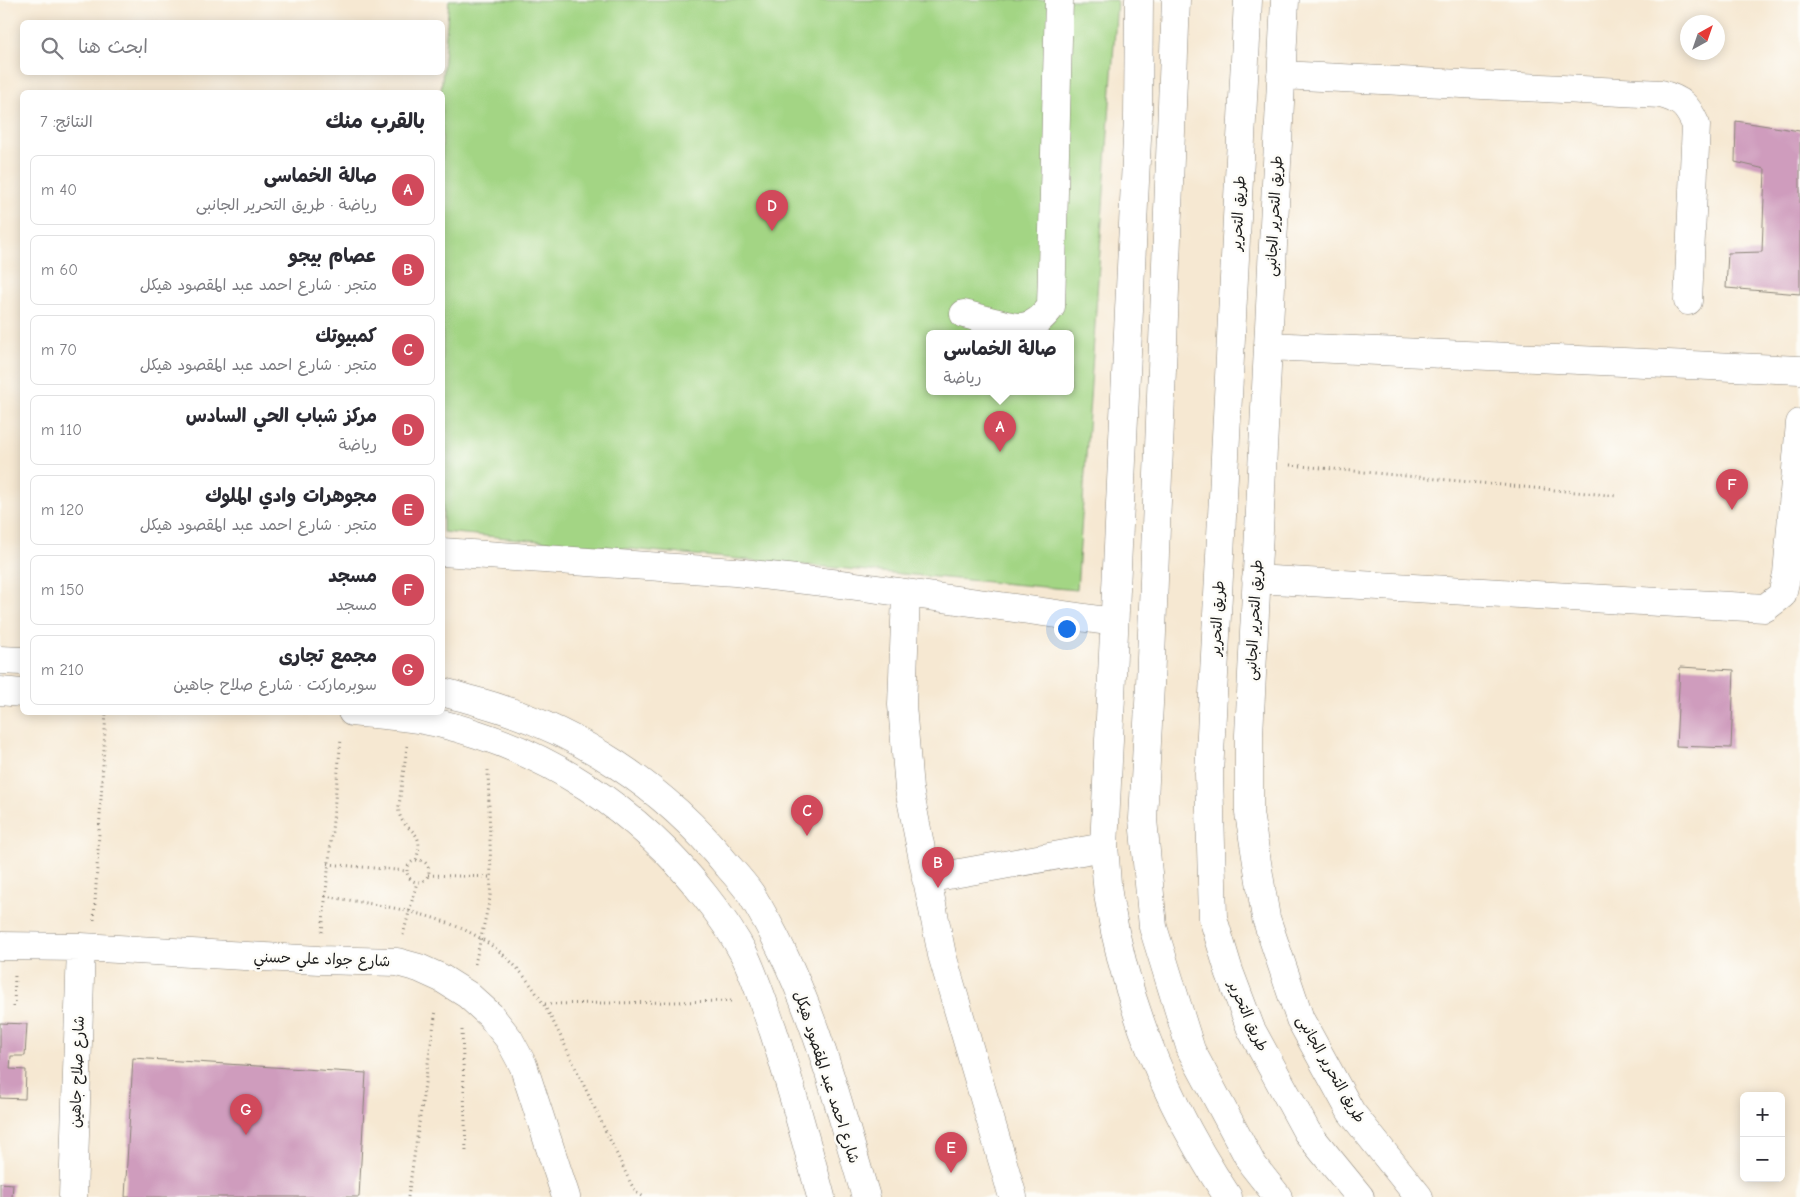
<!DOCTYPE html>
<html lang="ar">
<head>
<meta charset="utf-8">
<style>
	body { margin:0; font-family:"Comic Neue","Playpen Sans Arabic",sans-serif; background:#f2f2f3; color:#2b2b33; direction:rtl }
	.controls { position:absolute; right:15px; bottom:15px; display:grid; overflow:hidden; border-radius:8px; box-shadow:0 2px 12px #0003 }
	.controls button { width:45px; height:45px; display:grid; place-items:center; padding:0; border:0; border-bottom:1px solid #e1e1e2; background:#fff; color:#2b2b33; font:25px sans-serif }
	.compass { position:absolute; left:1680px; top:15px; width:45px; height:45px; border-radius:50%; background:#fff; box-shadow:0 2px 12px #0003; rotate:40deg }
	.you { position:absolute; left:1066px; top:628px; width:18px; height:18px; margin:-12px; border:4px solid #fff; border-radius:50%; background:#1a73e8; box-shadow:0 0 0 8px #1a73e833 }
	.badge { display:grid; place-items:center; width:32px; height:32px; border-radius:50%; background:#d1495b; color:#fff; font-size:16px; font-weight:700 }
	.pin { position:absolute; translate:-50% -41px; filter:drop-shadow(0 1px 2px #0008) }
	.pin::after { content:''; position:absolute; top:26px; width:18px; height:15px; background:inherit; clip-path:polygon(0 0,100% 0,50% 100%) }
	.popup { position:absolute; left:926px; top:330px; width:148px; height:65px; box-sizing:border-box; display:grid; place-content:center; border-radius:8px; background:#fff; filter:drop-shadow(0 1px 4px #0005); font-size:16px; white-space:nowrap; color:#7c7c81 }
	.popup b { font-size:19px; color:#2b2b33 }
	.popup::after { content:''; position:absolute; left:50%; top:100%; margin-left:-10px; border:10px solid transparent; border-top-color:#fff }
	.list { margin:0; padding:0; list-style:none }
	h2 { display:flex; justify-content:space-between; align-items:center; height:65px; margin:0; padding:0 20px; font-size:21px }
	h2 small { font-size:16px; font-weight:400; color:#7c7c81 }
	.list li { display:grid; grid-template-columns:32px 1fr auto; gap:15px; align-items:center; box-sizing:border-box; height:70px; margin:0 10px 10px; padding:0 10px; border:1px solid #e1e1e2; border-radius:8px }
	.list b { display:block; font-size:19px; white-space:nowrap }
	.list p { margin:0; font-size:16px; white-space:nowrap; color:#7c7c81 }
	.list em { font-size:16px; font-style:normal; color:#7c7c81 }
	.icon { flex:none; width:28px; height:28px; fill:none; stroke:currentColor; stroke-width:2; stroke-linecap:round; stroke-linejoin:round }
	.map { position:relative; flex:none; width:1800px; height:1197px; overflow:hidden; direction:ltr }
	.search { position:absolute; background:#fff; box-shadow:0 2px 12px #0003; left:20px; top:20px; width:425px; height:55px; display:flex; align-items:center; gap:12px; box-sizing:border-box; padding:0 18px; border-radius:8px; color:#7c7c81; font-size:19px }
	.panel { position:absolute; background:#fff; box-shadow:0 2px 12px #0003; left:20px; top:90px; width:425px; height:625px; border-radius:8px; direction:rtl }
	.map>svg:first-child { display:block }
	.green { fill:#a3d584; stroke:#607850; fill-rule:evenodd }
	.building { fill:#cf9cbd }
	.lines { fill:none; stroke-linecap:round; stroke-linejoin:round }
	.minor-casing { stroke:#898277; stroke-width:29 }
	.path { stroke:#898277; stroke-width:3; stroke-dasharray:1 4; stroke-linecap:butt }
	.minor { stroke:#fff; stroke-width:28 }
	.labels { text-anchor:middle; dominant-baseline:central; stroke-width:5; stroke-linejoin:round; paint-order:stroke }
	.street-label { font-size:15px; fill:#1c1c1c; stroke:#fdfcf7 }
</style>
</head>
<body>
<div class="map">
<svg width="1800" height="1197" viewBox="0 0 1800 1197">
	<rect width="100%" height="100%" fill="#fdfcf7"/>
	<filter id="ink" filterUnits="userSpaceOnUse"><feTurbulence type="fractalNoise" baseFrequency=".02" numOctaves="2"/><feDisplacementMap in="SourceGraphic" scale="10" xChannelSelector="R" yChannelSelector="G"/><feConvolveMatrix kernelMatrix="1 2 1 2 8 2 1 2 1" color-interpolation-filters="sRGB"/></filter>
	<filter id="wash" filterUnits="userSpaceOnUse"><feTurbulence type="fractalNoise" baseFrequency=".0096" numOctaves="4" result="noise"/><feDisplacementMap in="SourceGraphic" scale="20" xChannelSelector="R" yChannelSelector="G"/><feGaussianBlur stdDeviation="1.12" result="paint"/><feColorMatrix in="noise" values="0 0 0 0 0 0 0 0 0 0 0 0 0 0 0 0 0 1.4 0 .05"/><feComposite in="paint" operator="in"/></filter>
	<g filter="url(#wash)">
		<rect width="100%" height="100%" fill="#f6e8d2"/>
		<path class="green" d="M449 0H1117L1077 590 443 532 442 92H441ZM930 333H1070V391H930Z"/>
		<g id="blocks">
			<path class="building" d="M1736 121 1800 131V294L1726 288 1728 253 1762 252 1765 169 1735 162Z
				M1680 667 1734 670 1731 748 1676 746Z
				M0 1023 27 1024 25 1056H11L10 1069 26 1070 25 1099 0 1098Z
				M133 1058 366 1073 359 1197H125Z
				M0 1183 13 1184 12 1197H0Z"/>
		</g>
	</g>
	<g filter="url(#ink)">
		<use href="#blocks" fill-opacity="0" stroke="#898277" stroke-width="1"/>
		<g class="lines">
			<defs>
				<path id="minor" d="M1139 0 1138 117 1104 847C1106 864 1106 882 1109 900 1127 1007 1168 1107 1228 1197
					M1176 0 1150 685 1143 819 1153 927 1191 1050 1252 1164 1278 1197
					M1248 0 1209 774 1213 918 1229 971 1251 1029 1307 1132 1360 1197
					M1285 0 1249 735V813L1266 918 1300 1019 1351 1112 1419 1197
					M1281 75 1661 94C1682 100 1687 105 1696 125L1688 301
					M964 314C976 317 1012 328 1022 327 1035 326 1044 316 1051 307L1059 0
					M1268 346 1800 370
					M442 552 735 572 849 585 1114 622
					M1256 579 1765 608 1782 595 1787 574 1800 423
					M906 594 902 705 909 789 942 955 1013 1197
					M0 660 22 661
					M0 691 22 693
					M442 692C455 695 467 699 479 702 576 729 664 786 727 865 735 874 744 884 751 894 762 912 773 932 782 951 820 1029 841 1114 866 1197
					M352 712C381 715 410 716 438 723 546 749 638 809 705 896 720 915 734 935 745 956 756 979 764 1005 773 1030 791 1085 806 1141 821 1197
					M926 879 1104 847
					M0 946 81 947 319 960 397 962 419 968 441 978 468 995 490 1015 509 1039 523 1065 566 1197
					M73 1197 81 947"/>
			</defs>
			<use href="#minor" class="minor-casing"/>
			<path class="path" d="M1290 465 1618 496
				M407 746C405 763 402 780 400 797 400 801 398 808 399 812 403 834 427 827 416 860
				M407 871a11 11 0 1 1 22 0a11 11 0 1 1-22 0Z
				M328 864 407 871
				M428 875 491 877
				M325 896C369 904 416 909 458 927 527 956 549 1012 579 1075 596 1111 614 1148 631 1184L637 1193 644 1197
				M94 920 106 712
				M322 932 341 739
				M403 935 417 882
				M475 964 490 898 491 877 488 770
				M545 1004 732 1001
				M14 1007 15 974
				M462 1030 466 1152
				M408 1197 436 1010"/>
			<use href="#minor" class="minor"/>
		</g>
	</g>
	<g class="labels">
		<g class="street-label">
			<text transform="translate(1238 213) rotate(-87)">طريق التحرير</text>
			<text transform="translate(1274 216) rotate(-87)">طريق التحرير الجانبى</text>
			<text transform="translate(1217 618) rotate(-87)">طريق التحرير</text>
			<text transform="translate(1254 620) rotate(-87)">طريق التحرير الجانبى</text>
			<text transform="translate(322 959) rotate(2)">شارع جواد علي حسني</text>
			<text transform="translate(1248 1016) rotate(66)">طريق التحرير</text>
			<text transform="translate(1331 1069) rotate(60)">طريق التحرير الجانبى</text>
			<text transform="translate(77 1072) rotate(-88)">شارع صلاح جاهين</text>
			<text transform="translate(827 1077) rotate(72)">شارع احمد عبد المقصود هيكل</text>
		</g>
	</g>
</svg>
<div class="controls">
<button>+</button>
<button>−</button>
</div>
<svg class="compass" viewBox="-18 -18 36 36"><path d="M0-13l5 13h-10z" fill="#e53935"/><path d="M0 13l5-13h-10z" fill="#7c7c81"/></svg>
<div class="you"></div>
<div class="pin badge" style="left:1000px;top:452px">A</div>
<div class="popup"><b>صالة الخماسى</b>رياضة</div>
<div class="pin badge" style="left:938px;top:888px">B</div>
<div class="pin badge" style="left:807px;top:836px">C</div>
<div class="pin badge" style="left:772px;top:231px">D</div>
<div class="pin badge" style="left:951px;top:1173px">E</div>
<div class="pin badge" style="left:1732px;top:510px">F</div>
<div class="pin badge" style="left:246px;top:1135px">G</div>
<div class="search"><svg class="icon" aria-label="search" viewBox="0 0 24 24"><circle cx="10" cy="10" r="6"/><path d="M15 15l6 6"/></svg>ابحث هنا</div>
<section class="panel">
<h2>بالقرب منك<small>النتائج: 7</small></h2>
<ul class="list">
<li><span class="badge">A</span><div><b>صالة الخماسى</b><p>رياضة · طريق التحرير الجانبى</p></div><em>40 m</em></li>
<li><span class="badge">B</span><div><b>عصام بيجو</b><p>متجر · شارع احمد عبد المقصود هيكل</p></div><em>60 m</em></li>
<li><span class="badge">C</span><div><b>كمبيوتك</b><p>متجر · شارع احمد عبد المقصود هيكل</p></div><em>70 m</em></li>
<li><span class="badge">D</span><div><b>مركز شباب الحي السادس</b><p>رياضة</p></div><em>110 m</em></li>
<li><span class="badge">E</span><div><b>مجوهرات وادي الملوك</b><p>متجر · شارع احمد عبد المقصود هيكل</p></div><em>120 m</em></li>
<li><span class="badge">F</span><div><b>مسجد</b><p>مسجد</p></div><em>150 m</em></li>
<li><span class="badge">G</span><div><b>مجمع تجارى</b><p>سوبرماركت · شارع صلاح جاهين</p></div><em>210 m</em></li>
</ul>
</section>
</div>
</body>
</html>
